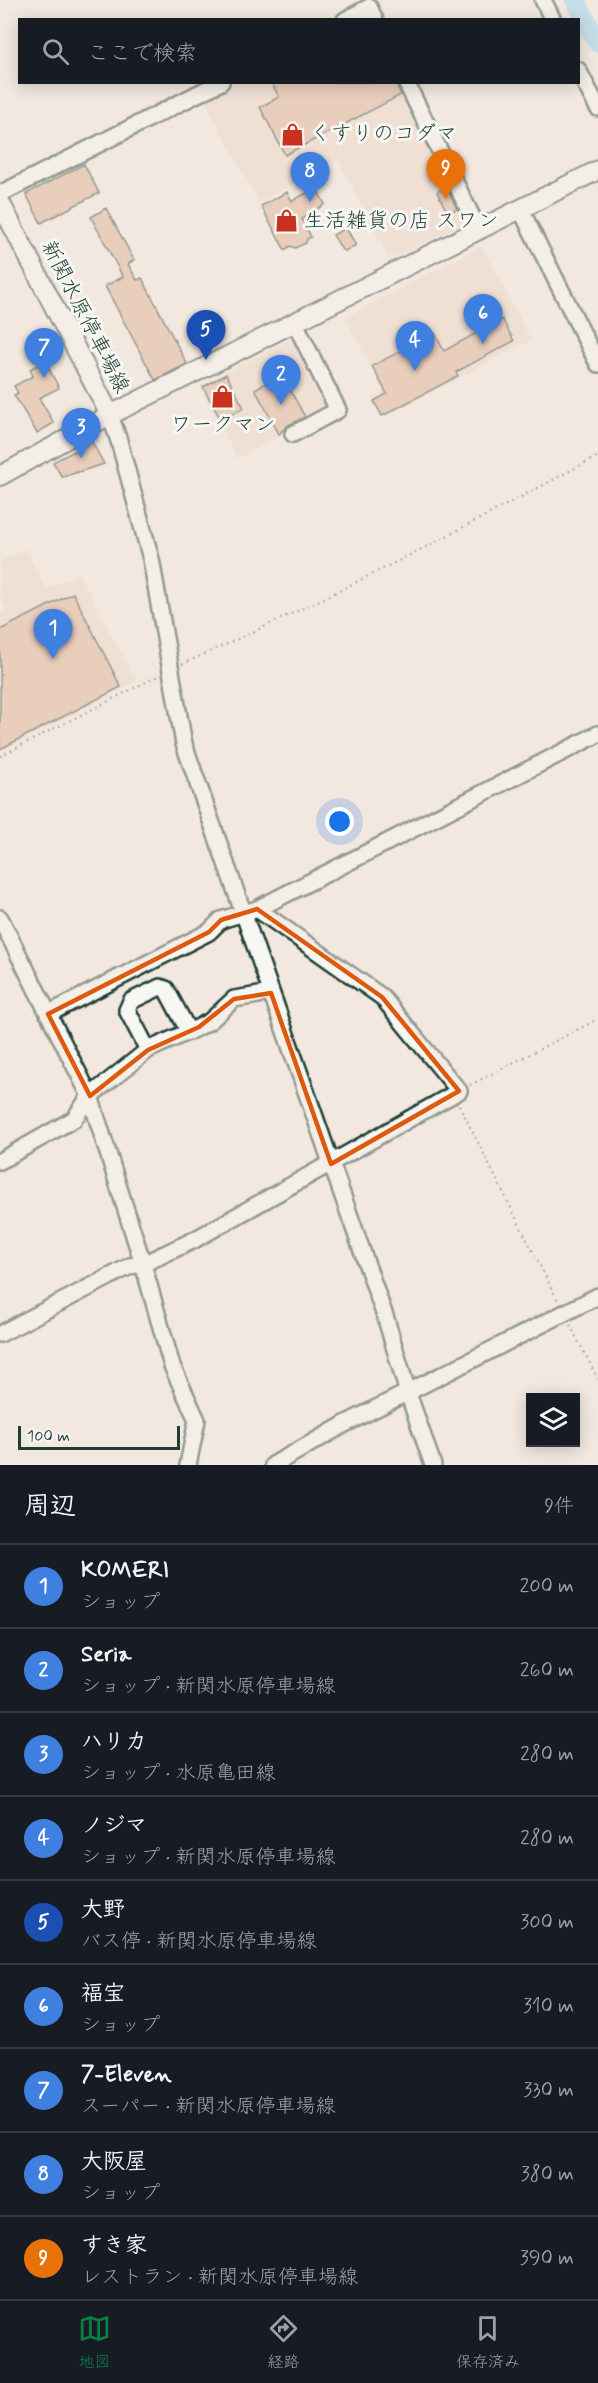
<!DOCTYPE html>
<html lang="ja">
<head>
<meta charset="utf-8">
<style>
	body { margin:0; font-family:Mynerve,"Klee One",sans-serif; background:#20242c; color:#f1f3f6 }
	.controls { position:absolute; right:18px; bottom:18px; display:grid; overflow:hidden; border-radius:0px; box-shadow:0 3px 15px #0003 }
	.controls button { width:54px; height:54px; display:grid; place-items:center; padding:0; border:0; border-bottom:2px solid #363941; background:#171b24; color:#f1f3f6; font:30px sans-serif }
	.scale { position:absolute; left:18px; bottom:15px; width:162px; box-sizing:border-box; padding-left:6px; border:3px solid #1f3d34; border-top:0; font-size:16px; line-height:21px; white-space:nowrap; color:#1f3d34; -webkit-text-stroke:4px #f6f6f2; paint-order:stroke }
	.you { position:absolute; left:340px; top:822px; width:21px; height:21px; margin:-15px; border:4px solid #fff; border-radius:50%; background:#1a73e8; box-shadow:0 0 0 9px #1a73e833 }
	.badge { display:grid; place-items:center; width:39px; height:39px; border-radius:50%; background:#0b8043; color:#fff; font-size:20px; font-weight:700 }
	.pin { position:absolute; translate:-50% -50px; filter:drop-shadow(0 2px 3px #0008) }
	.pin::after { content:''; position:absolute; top:32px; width:21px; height:18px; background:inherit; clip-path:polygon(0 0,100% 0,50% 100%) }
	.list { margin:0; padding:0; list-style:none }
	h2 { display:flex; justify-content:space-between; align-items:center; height:78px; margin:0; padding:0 24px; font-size:26px }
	h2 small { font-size:20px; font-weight:400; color:#9ea1a6 }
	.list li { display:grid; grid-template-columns:39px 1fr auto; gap:18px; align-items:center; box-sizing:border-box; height:84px; padding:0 24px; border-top:2px solid #363941 }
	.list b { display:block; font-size:22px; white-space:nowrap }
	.list p { margin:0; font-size:20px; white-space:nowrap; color:#9ea1a6 }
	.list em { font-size:20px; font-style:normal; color:#9ea1a6 }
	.icon { flex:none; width:33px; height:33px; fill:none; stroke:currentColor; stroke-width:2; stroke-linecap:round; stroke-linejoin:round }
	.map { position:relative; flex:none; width:598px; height:1465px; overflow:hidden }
	.search { position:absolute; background:#171b24; box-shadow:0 3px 15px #0003; left:18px; right:18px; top:18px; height:66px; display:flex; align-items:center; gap:15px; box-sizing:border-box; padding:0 21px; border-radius:0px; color:#9ea1a6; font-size:22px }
	.sheet { height:834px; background:#171b24 }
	nav { display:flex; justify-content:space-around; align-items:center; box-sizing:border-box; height:84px; border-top:2px solid #363941; background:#171b24; font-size:16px; color:#9ea1a6 }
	nav a { display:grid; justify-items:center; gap:3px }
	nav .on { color:#0b8043 }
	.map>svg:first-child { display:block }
	.built { fill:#edd7c8 }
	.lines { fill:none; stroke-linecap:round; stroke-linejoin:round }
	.river { stroke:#91d1f3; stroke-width:20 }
	.building { fill:#e0af92; stroke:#1f3d34; stroke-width:1.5 }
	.minor-casing { stroke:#1f3d34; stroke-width:20 }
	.major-casing { stroke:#1f3d34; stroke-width:22 }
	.path { stroke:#1f3d34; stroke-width:2; stroke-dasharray:1.5 4.5; stroke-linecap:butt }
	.minor { stroke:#f6f6f2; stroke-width:15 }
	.major { stroke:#f6f6f2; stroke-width:18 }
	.marked { fill:none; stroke:#de580e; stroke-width:4.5; stroke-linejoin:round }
	.labels { text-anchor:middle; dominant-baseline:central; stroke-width:6; stroke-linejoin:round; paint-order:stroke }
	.poi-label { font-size:21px; fill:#1f3d34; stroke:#f6f6f2; text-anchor:start }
	.street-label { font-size:21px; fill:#1f3d34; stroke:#f6f6f2 }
</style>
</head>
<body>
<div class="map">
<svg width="598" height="1465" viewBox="0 0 598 1465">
	<rect width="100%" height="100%" fill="#f2e8df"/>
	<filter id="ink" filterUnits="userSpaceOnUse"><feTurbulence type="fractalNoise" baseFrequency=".0167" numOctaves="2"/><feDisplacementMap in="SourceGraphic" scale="12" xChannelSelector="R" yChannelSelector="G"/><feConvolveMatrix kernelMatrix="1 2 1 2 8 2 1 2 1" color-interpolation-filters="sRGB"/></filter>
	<g filter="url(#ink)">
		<path class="built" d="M228 83H397L468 222 389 259 338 160 259 203 202 95Z
			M482 246 531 340 382 418 372 399 384 392 345 317Z
			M294 338 331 410 237 458 200 386Z
			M26 549 46 589 78 573 137 681 0 752V613L6 610 0 598V562Z"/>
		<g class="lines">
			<path class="river" d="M575 0 598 43"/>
		</g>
		<path class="building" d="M271 82H395L401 95 285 155 260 107 279 97Z
			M84 164 99 193 41 223 26 194Z
			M446 186 457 209 448 214 437 192Z
			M316 188 325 204 302 219 311 237 307 239 306 243 295 248 290 246 285 250 261 206 287 192 292 201Z
			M106 208 134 260 128 264 137 280 142 278 187 364 155 380 105 286 123 277 91 217Z
			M346 228 356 245 345 251 342 250 333 235Z
			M502 319 514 341 456 372 458 376 382 416 374 401 387 394 372 366 403 350 401 346 418 337 420 341 435 333 444 351Z
			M45 361 59 388 39 398 54 423 37 433 14 395 18 393 14 386 33 376 30 369Z
			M288 368 296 382 288 386 305 417 288 425 279 434 255 389 279 376 278 373Z
			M226 374 244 408 221 420 203 387Z
			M92 442 104 464 62 477 53 462Z
			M73 593 121 687 0 749V630Z"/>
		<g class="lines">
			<defs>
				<path id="minor" d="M543 0 553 20
					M345 20 369 7 375 20
					M578 70 598 108
					M406 82 479 231
					M0 194 221 82
					M521 210 598 364
					M110 415 119 441 151 559 184 744 386 1319 408 1393 433 1465
					M293 434 338 410 295 323
					M0 918 90 1096 143 1264 172 1366 197 1420 188 1465
					M48 1014 209 932 221 920 257 909 598 734
					M148 1050 127 1010 131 1001 160 987 166 989 189 1032
					M0 1161 74 1119 90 1096 148 1050 199 1027 210 1021 234 999 271 993
					M0 1334 130 1266 143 1264 194 1240 459 1091 382 997 257 909
					M273 1465 345 1424 598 1296"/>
				<path id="major" d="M0 202 110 415
					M0 476 110 415 598 170"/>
			</defs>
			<use href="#minor" class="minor-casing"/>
			<use href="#major" class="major-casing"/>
			<path class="path" d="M182 664C324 602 461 529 598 456
				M0 756 158 676
				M470 1085 598 1019
				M459 1105 559 1303
				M570 1325 598 1379"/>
			<use href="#minor" class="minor"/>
			<use href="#major" class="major"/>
		</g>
	</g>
	<path d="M0 0H598V1465H0ZM257 909 382 997 459 1091 331 1164 271 993 234 999 199 1027 148 1050 90 1096 48 1014 209 932 221 920Z" fill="#f2e8df" fill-opacity=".55" fill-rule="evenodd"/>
	<path class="marked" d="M257 909 382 997 459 1091 331 1164 271 993 234 999 199 1027 148 1050 90 1096 48 1014 209 932 221 920Z"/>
	<defs>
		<symbol id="shop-bare" viewBox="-9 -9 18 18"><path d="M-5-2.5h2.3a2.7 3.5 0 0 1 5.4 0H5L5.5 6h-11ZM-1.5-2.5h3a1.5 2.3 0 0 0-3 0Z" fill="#c8321e" stroke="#f6f6f2" stroke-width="2.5" paint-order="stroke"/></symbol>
	</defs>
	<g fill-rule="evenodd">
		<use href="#shop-bare" x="276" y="118" width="33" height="33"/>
		<use href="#shop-bare" x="270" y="204" width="33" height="33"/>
		<use href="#shop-bare" x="206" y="380" width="33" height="33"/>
	</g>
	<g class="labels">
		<g class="poi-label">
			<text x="310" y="134">くすりのコダマ</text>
			<text x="304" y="221">生活雑貨の店 スワン</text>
			<text x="223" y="425" text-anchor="middle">ワークマン</text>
		</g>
		<g class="street-label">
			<text transform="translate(85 317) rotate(63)">新関水原停車場線</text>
		</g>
	</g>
</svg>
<div class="controls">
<button><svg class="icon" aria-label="layers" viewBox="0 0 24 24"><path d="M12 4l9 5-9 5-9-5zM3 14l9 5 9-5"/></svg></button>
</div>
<div class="scale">100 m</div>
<div class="you"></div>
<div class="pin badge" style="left:53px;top:659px;background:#3f7fe0">1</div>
<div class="pin badge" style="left:281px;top:405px;background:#3f7fe0">2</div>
<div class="pin badge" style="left:81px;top:458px;background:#3f7fe0">3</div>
<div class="pin badge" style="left:415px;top:371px;background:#3f7fe0">4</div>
<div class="pin badge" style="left:206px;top:360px;background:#1a4fb4">5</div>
<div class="pin badge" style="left:483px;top:344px;background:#3f7fe0">6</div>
<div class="pin badge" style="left:44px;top:378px;background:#3f7fe0">7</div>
<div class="pin badge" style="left:310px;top:202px;background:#3f7fe0">8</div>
<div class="pin badge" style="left:446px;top:199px;background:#e8710a">9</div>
<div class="search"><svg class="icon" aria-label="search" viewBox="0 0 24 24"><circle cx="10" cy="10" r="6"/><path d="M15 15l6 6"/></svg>ここで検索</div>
</div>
<section class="sheet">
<h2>周辺<small>9件</small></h2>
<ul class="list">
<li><span class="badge" style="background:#3f7fe0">1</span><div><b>KOMERI</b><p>ショップ</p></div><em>200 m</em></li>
<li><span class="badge" style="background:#3f7fe0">2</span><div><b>Seria</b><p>ショップ · 新関水原停車場線</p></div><em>260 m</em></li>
<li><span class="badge" style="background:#3f7fe0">3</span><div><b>ハリカ</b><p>ショップ · 水原亀田線</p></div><em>280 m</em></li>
<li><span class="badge" style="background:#3f7fe0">4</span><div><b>ノジマ</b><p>ショップ · 新関水原停車場線</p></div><em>280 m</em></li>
<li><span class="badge" style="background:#1a4fb4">5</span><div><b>大野</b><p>バス停 · 新関水原停車場線</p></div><em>300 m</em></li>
<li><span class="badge" style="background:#3f7fe0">6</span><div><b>福宝</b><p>ショップ</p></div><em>310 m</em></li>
<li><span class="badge" style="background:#3f7fe0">7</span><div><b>7-Eleven</b><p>スーパー · 新関水原停車場線</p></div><em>330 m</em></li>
<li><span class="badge" style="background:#3f7fe0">8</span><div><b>大阪屋</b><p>ショップ</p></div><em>380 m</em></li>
<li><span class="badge" style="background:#e8710a">9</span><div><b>すき家</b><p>レストラン · 新関水原停車場線</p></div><em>390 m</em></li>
</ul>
</section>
<nav>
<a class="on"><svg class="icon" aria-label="map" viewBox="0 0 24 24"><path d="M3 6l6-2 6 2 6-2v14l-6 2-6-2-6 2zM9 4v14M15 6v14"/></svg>地図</a>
<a><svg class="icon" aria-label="directions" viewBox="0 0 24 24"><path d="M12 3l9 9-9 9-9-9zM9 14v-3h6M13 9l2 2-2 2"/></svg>経路</a>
<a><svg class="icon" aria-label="saved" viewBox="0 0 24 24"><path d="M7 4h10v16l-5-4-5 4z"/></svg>保存済み</a>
</nav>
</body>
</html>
